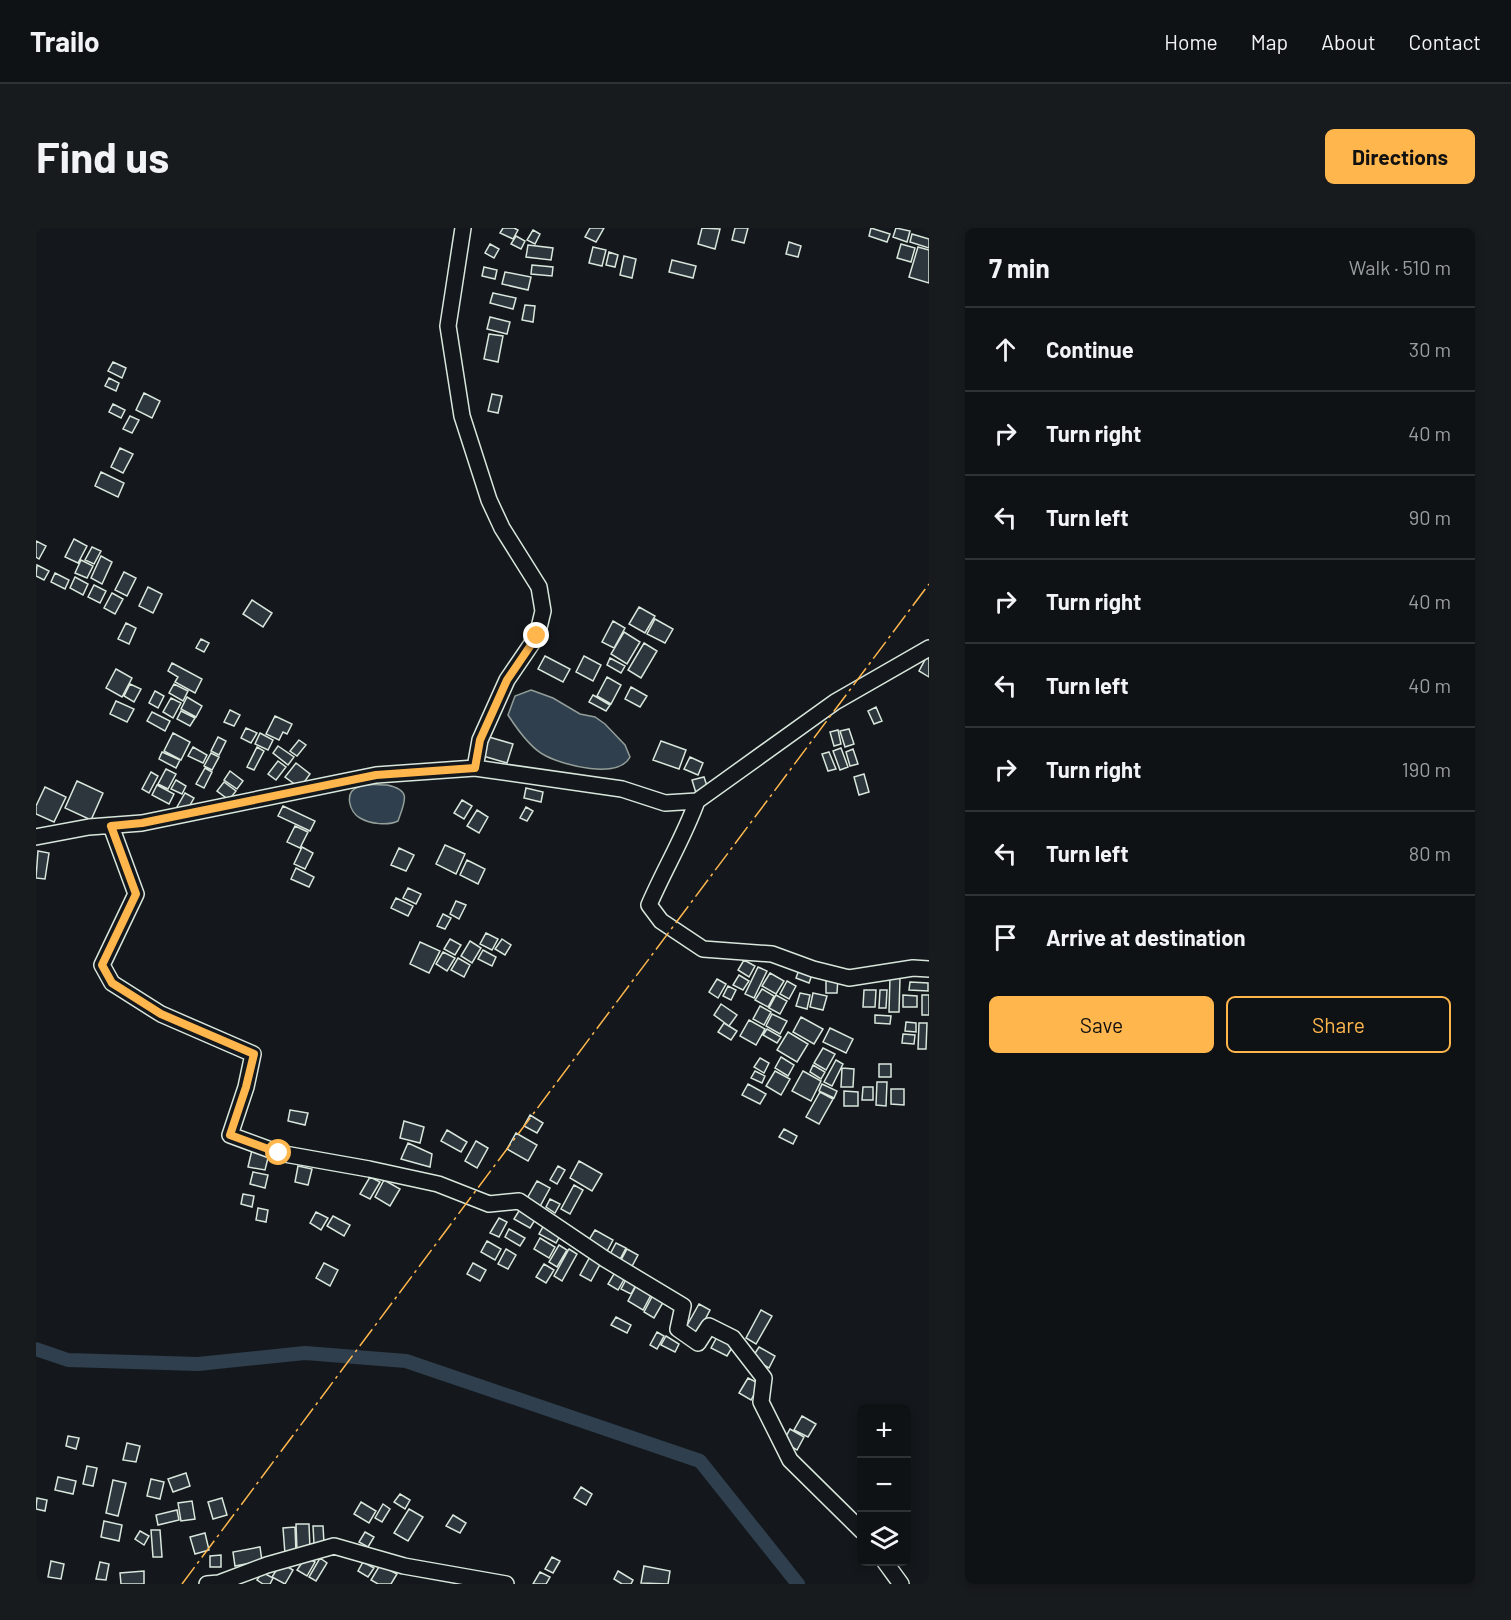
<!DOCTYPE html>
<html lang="en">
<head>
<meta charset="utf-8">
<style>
	body { margin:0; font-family:Barlow,sans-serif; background:#181b1e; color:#f1f3f6 }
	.controls { position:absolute; right:18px; bottom:18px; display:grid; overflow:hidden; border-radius:9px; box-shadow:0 3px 9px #0003 }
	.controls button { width:54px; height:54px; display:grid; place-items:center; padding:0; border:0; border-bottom:2px solid #2f3234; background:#0f1215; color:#f1f3f6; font:30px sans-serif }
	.stop { position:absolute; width:18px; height:18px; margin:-14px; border:4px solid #ffb74d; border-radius:50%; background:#fff }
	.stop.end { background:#ffb74d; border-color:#fff; box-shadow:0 2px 6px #0008 }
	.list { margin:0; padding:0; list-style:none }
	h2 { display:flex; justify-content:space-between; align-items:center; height:78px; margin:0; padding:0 24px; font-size:26px }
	h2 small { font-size:20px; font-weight:400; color:#9b9ea0 }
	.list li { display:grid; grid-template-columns:39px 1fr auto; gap:18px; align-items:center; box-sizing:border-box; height:84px; padding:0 24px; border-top:2px solid #2f3234 }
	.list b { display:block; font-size:22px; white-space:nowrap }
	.list em { font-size:20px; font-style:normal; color:#9b9ea0 }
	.actions { display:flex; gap:12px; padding:18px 24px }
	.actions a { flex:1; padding:14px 0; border:2px solid #ffb74d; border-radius:9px; text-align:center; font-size:21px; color:#ffb74d }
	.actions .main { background:#ffb74d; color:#111 }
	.icon { flex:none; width:33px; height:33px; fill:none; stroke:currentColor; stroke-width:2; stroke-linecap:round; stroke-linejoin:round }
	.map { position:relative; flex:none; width:893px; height:1356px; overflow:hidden; border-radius:9px }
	header { display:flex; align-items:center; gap:36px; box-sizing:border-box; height:84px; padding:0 30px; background:#0f1215; border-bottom:2px solid #2f3234 }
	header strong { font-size:28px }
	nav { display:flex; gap:33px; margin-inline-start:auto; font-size:21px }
	.intro { display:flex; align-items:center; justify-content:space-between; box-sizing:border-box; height:144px; padding:0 36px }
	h1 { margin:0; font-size:42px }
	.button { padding:15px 27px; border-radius:9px; background:#ffb74d; color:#111; font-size:21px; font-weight:700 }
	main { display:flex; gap:36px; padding:0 36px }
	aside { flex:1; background:#0f1215; border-radius:9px; box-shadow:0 3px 9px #0003 }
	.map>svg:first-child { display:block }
	.water { fill:#2f3f4d; stroke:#939e99; stroke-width:1.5 }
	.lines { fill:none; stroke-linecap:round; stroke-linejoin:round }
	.canal { stroke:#2f3f4d; stroke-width:14 }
	.building { fill:#2c363c; stroke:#d8e6dc; stroke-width:1.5 }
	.minor-casing { stroke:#d8e6dc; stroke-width:18 }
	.minor { stroke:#14181c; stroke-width:15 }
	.power { stroke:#ffb74d; stroke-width:1.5; stroke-dasharray:21 4.5 3 4.5; stroke-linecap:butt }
	.route { stroke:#ffb74d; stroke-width:8 }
</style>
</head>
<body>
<header>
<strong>Trailo</strong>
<nav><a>Home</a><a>Map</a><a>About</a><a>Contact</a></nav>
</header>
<div class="intro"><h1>Find us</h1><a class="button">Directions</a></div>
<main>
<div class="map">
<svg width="893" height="1356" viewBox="0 0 893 1356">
	<rect width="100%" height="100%" fill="#14181c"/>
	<path class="water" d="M495 462 517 470 544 486 559 489 569 496 589 517 594 529C582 552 528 537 510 528 495 521 481 501 472 487L479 468Z
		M351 557C376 562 369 573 362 593 352 598 334 596 324 590 313 584 308 564 322 559 330 555 342 557 351 557Z"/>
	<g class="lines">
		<path class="canal" d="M0 1121 32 1132 162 1136 269 1125 370 1133 664 1233 762 1356"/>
	</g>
	<path class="building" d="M467 0H478L482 2 477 11 464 5Z
		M554 0H568L560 14 549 9Z
		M666 0 684 1 679 21 662 16Z
		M699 0H712L708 15 696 12Z
		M835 0 854 6 851 14 833 8Z
		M860 0 874 3 871 14 857 9Z
		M497 2 504 6 499 16 491 12Z
		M876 6 893 11V20L874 14Z
		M480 8 489 13 485 21 475 16Z
		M753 14 765 18 762 29 750 26Z
		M454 16 463 21 458 30 449 25Z
		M865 16 879 20 875 34 861 30Z
		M492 17 517 20 515 32 490 29Z
		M557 19 570 22 566 38 553 35Z
		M882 19 893 22V55L873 49Z
		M573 24 582 27 579 39 570 37Z
		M588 28 600 31 596 50 584 47Z
		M636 32 660 38 657 50 633 44Z
		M496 37 517 39 516 48 495 46Z
		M448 39 461 42 459 51 446 48Z
		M469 44 495 49 492 62 466 56Z
		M457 65 480 70 477 81 454 75Z
		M489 77 499 78 497 94 486 92Z
		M454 89 474 94 471 106 451 101Z
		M453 106 467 108 462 134 448 131Z
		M77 134 90 140 86 150 72 143Z
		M73 150 83 155 80 163 69 158Z
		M108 165 124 173 116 190 100 182Z
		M456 166 466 168 462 185 452 183Z
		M77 176 89 182 85 190 73 184Z
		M94 188 103 192 96 205 87 201Z
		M84 220 97 226 87 245 75 239Z
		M65 244 88 255 82 269 59 258Z
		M38 311 51 318 42 335 29 329Z
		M0 313 10 318 3 331 0 329Z
		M56 319 65 323 58 336 49 332Z
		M65 328 76 334 66 356 55 350Z
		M45 332 57 338 51 350 39 345Z
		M1 337 13 343 8 352 0 348Z
		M88 344 100 350 91 368 79 362Z
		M19 345 33 352 29 361 15 354Z
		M39 349 52 356 47 367 34 360Z
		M58 357 70 363 64 375 52 369Z
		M112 359 126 366 117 385 103 378Z
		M76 365 87 371 79 386 68 380Z
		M216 372 236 385 227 399 207 386Z
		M603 379 619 388 609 405 593 396Z
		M619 391 637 401 629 415 611 406Z
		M577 393 589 400 578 420 566 414Z
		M90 395 100 400 93 416 82 411Z
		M588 404 604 414 591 436 575 426Z
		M165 411 173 415 168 424 160 420Z
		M608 415 621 423 605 450 592 442Z
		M509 428 534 441 527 454 502 441Z
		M548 428 565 437 557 453 540 444Z
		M574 430 589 438 585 445 571 437Z
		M890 430 893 431V449L883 443Z
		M136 435 166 451 159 465 139 454 142 449 132 443Z
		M80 441 96 450 86 469 70 460Z
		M571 449 585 457 575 476 561 468Z
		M94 456 105 461 98 474 88 468Z
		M138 456 152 463 147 473 133 465Z
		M595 459 611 468 604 479 589 471Z
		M119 463 128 468 122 480 113 475Z
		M557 467 574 477 570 483 553 474Z
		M151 469 166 478 160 489 145 481Z
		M135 470 145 475 137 490 127 484Z
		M80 473 98 481 91 494 74 486Z
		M840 479 846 493 838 496 832 483Z
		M194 482 204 487 198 498 188 494Z
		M145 483 159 490 154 498 141 491Z
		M116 484 134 493 129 503 111 493Z
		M239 488 256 496 251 506 247 504 243 512 230 506Z
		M210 500 221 505 215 515 205 510Z
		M813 501 818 516 809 519 804 503Z
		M802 502 805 516 798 518 794 504Z
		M137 505 154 514 145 532 128 523Z
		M224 505 237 512 232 522 219 516Z
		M182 509 190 513 183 527 175 523Z
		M453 509 477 516 471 535 447 528Z
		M263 512 270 517 261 528 254 523Z
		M625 513 650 522 643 541 617 532Z
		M242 518 258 529 252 537 237 525Z
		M157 519 171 527 167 535 152 528Z
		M221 519 228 523 218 542 211 539Z
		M805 520 812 539 804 542 797 523Z
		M817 521 822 536 814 538 810 524Z
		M126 524 144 532 140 540 123 531Z
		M793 524 800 541 792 543 786 526Z
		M175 525 183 529 176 542 168 538Z
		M654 529 667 535 662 547 648 541Z
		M242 533 250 539 240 552 232 546Z
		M260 535 274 546 264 560 249 549Z
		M169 540 176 544 168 560 160 556Z
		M130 541 140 546 132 561 122 556Z
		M194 543 207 553 201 561 188 552Z
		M115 544 122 548 113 565 106 561Z
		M828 546 833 564 823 567 818 549Z
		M668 549 672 561 660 565 656 552Z
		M140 552 150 558 146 566 135 561Z
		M41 553 67 565 55 592 29 580Z
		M188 554 200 563 193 572 181 563Z
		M121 557 138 566 133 576 116 567Z
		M9 559 30 569 18 594 0 586V578Z
		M490 560 507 564 505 574 488 570Z
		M149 565 158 570 150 584 141 579Z
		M426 572 436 578 428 591 418 585Z
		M247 578 279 593 274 603 242 588Z
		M490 579 497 583 491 593 484 590Z
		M441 582 452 589 443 605 431 598Z
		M259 598 272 604 264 620 251 614Z
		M409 617 429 626 420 646 400 636Z
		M266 619 277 625 269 641 258 636Z
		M363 620 378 627 370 643 355 637Z
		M2 623 13 625 9 651 0 650Z
		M431 632 449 641 442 656 424 647Z
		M260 640 278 649 273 659 255 651Z
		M372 660 385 666 380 676 367 670Z
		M360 670 377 678 372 688 355 680Z
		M420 673 430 677 423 691 414 686Z
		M407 686 415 690 409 701 401 698Z
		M450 705 462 711 456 722 444 716Z
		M414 711 425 717 419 727 408 721Z
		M466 711 475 717 469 727 459 721Z
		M434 713 445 720 436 735 425 728Z
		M384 714 404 723 393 745 374 736Z
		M447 722 460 729 456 738 442 731Z
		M407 724 419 730 411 743 400 736Z
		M422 730 434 737 428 749 415 742Z
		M708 732 719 738 713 749 702 742Z
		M722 739 731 743 718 770 709 766Z
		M764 739 777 744 773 755 760 750Z
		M734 745 748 753 740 766 726 758Z
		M703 747 713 753 707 762 697 757Z
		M854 749 864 750 863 784H853Z
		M790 750H802L801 765H790Z
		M681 751 690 756 682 770 673 764Z
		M751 753 760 758 753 771 744 766Z
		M874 754 892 755V763L873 762Z
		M692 758 700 762 695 772 687 768Z
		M726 761 738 768 732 779 719 772Z
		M828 762H840L839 779H827Z
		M844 762H851L850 780H843Z
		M764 765 774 767 771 781 760 778Z
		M777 765 791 768 787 782 774 779Z
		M740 767 751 773 744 786 733 780Z
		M867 767 881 768V779H867Z
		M886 767H893V787H886Z
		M685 776 701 787 693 798 678 787Z
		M724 778 735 784 728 797 717 791Z
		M736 786 751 793 744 806 730 798Z
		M839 787 855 788 854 796 839 795Z
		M765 789 787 801 778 816 757 804Z
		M713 792 729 801 720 817 704 808Z
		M870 794 880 795V804L869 803Z
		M688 795 701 803 695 812 682 804Z
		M883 795H891L890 821H882Z
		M794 800 817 811 810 825 787 814Z
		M731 801 745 809 741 815 727 807Z
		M752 804 772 816 761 834 741 822Z
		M867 806 879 807 878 816 866 815Z
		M787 820 799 826 790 842 778 835Z
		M745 829 758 837 752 848 739 840Z
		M724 830 733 835 728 845 718 839Z
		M800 832 807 836 796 858 788 854Z
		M843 836H855V849H843Z
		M777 837 789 844 785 851 774 844Z
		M806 840 818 841 817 859H805Z
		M719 843 729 848 726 855 715 850Z
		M739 843 754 851 745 867 730 858Z
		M767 843 785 853 775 873 756 863Z
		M841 854H851L850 878 840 877Z
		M712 856 730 866 724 876 706 867Z
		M786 856 801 863 798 870 783 863Z
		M827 859H837V872H826Z
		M855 861H868V877L855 876Z
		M808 863 822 864V878H808Z
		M784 864 797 871 783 896 770 889Z
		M254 882 272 885 269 897 252 893Z
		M494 887 507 895 501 905 488 898Z
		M368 893 388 899 384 915 364 910Z
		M748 901 761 908 757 916 743 909Z
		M411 902 431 914 425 924 405 913Z
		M480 905 501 917 492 933 471 921Z
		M440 913 452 920 441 940 429 933Z
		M372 915 396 926 394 939 365 931Z
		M216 922 233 926 229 942 212 939Z
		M543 933 566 946 556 963 534 950Z
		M262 938 276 941 272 957 259 954Z
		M522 938 529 942 521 956 514 952Z
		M217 944 232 947 229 960 214 956Z
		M334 949 344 954 334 971 324 966Z
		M348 952 364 961 354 978 339 969Z
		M501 953 514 960 502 982 489 974Z
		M538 957 547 962 534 986 525 981Z
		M207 966 218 968 216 979 205 976Z
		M514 971 524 976 519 985 510 979Z
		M486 978 502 987 494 1000 478 991Z
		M222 980 232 982 230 994 220 992Z
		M280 984 292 990 285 1002 274 995Z
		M297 988 314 997 308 1008 291 998Z
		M463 990 471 994 463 1009 454 1005Z
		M508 997 525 1006 520 1015 503 1006Z
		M473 1001 489 1010 484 1018 469 1009Z
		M559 1002 577 1012 570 1025 551 1015Z
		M504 1010 519 1019 513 1030 498 1021Z
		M451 1013 465 1021 459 1032 445 1024Z
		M580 1015 590 1020 582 1035 572 1030Z
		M523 1017 531 1022 521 1039 513 1034Z
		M470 1021 480 1027 472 1041 462 1036Z
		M533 1021 541 1026 526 1053 518 1048Z
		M591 1021 602 1027 595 1040 584 1034Z
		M556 1025 567 1031 555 1053 544 1047Z
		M288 1035 302 1042 294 1058 280 1050Z
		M437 1035 450 1042 444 1053 431 1046Z
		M508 1036 518 1042 510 1055 500 1049Z
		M581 1041 591 1046 582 1062 572 1056Z
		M592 1048 602 1053 595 1066 585 1061Z
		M601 1056 616 1065 607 1082 592 1073Z
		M618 1065 629 1071 618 1090 608 1084Z
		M663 1076 674 1082 661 1107 649 1101Z
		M725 1082 736 1088 720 1116 710 1110Z
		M580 1089 595 1097 591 1105 575 1097Z
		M621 1104 628 1108 621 1121 614 1117Z
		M630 1108 643 1116 639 1124 625 1117Z
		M681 1109 697 1118 691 1128 675 1120Z
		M723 1119 739 1128 733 1140 716 1130Z
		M712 1150 724 1156 715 1172 703 1165Z
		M766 1188 780 1196 772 1209 758 1202Z
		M754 1201 768 1209 761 1222 747 1214Z
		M32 1208 43 1210 40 1221 30 1218Z
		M91 1215 104 1218 100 1234 87 1232Z
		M51 1238 61 1240 57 1258 47 1256Z
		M150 1245 154 1258 137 1264 132 1251Z
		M22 1249 40 1253 37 1266 19 1262Z
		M115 1251 128 1254 124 1271 111 1268Z
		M77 1252 90 1255 82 1288 70 1285Z
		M545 1259 556 1266 550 1277 538 1270Z
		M364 1266 374 1272 369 1281 358 1274Z
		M1 1270 11 1272 9 1283 0 1281Z
		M186 1270 191 1287 177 1291 172 1274Z
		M156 1273 159 1291 145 1293 142 1275Z
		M325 1274 340 1283 333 1295 318 1286Z
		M347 1276 354 1281 346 1294 339 1290Z
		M373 1281 387 1289 372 1313 358 1305Z
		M141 1282 143 1292 122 1297 120 1287Z
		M417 1287 430 1295 424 1305 410 1298Z
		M68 1293 86 1297 83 1313 65 1309Z
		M260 1296H273L274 1321 261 1322Z
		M277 1298H287L288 1315 278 1316Z
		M259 1299 260 1325 249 1326 247 1300Z
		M115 1302H124L126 1329H117Z
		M104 1303 113 1308 108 1317 99 1311Z
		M329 1304 338 1309 332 1319 323 1314Z
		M169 1305 173 1322 159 1326 154 1309Z
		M224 1319 226 1333 199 1338 197 1324Z
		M185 1327V1339H174V1328Z
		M270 1329 279 1334 271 1348 261 1342Z
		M516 1329 524 1333 517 1345 509 1341Z
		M284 1330 291 1335 280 1353 273 1349Z
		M15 1333 28 1336 25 1351 12 1349Z
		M64 1334 73 1336 70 1352 60 1351Z
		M327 1334 338 1340 332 1349 322 1343Z
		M245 1335 257 1342 249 1356 236 1349Z
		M344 1337 361 1346 355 1356H342L335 1352Z
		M608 1338 634 1343 632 1356 605 1355Z
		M108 1343V1356H85L84 1345Z
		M582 1343 597 1352 595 1356H586L578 1351Z
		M226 1344 237 1350 234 1356H227L221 1352Z
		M504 1344 514 1349 510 1356H497Z"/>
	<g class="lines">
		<defs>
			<path id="minor" d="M427 0 412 98 426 188 453 272 466 300 503 359 507 383 501 408 471 452 444 512 439 540
				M661 573C648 609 628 642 613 677L625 693 667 721 736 726 777 741 813 750 877 740 893 741
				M75 598 100 666 66 737 76 755 125 786 217 826 210 859 194 907 243 925 333 941 402 956 453 976 483 973 569 1031 647 1078 642 1101 662 1115 673 1098 697 1110 728 1150 725 1174 754 1232 826 1303
				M0 609 53 599 106 595 340 547 439 540 586 561 629 575 661 573 799 474 893 420
				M849 1334 865 1356
				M171 1356 183 1355 231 1337 298 1318 368 1338 470 1356"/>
		</defs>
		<use href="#minor" class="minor-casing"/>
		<use href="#minor" class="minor"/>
		<path class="power" d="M146 1356 893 356"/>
	</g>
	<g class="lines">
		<path class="route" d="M243 925 194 907 210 859 218 826 125 786 76 755 66 737 100 666 75 598 106 595 340 547 439 540 444 512 471 452 501 408"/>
	</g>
</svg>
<div class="controls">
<button>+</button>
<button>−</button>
<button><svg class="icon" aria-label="layers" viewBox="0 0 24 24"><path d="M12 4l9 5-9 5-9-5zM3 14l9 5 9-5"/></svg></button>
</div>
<div class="stop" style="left:243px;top:925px"></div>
<div class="stop end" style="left:501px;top:408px"></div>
</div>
<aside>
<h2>7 min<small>Walk · 510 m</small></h2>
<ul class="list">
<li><svg class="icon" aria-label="ahead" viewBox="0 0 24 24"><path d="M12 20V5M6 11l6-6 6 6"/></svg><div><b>Continue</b></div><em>30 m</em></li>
<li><svg class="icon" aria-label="right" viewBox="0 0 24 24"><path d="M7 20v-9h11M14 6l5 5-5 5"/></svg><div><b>Turn right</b></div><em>40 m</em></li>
<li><svg class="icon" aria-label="left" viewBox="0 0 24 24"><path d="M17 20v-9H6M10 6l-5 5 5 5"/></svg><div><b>Turn left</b></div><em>90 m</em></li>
<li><svg class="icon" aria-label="right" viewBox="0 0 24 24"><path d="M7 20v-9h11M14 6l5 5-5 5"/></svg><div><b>Turn right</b></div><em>40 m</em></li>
<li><svg class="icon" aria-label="left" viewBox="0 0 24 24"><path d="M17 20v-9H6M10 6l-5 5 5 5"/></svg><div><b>Turn left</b></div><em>40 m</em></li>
<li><svg class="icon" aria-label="right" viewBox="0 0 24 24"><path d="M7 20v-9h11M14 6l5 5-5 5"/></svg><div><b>Turn right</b></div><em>190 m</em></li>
<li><svg class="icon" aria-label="left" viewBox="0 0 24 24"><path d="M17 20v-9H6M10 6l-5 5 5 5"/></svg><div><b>Turn left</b></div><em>80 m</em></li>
<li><svg class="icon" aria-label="arrive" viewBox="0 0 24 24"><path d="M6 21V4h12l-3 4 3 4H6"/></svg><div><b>Arrive at destination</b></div></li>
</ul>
<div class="actions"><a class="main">Save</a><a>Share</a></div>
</aside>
</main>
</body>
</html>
